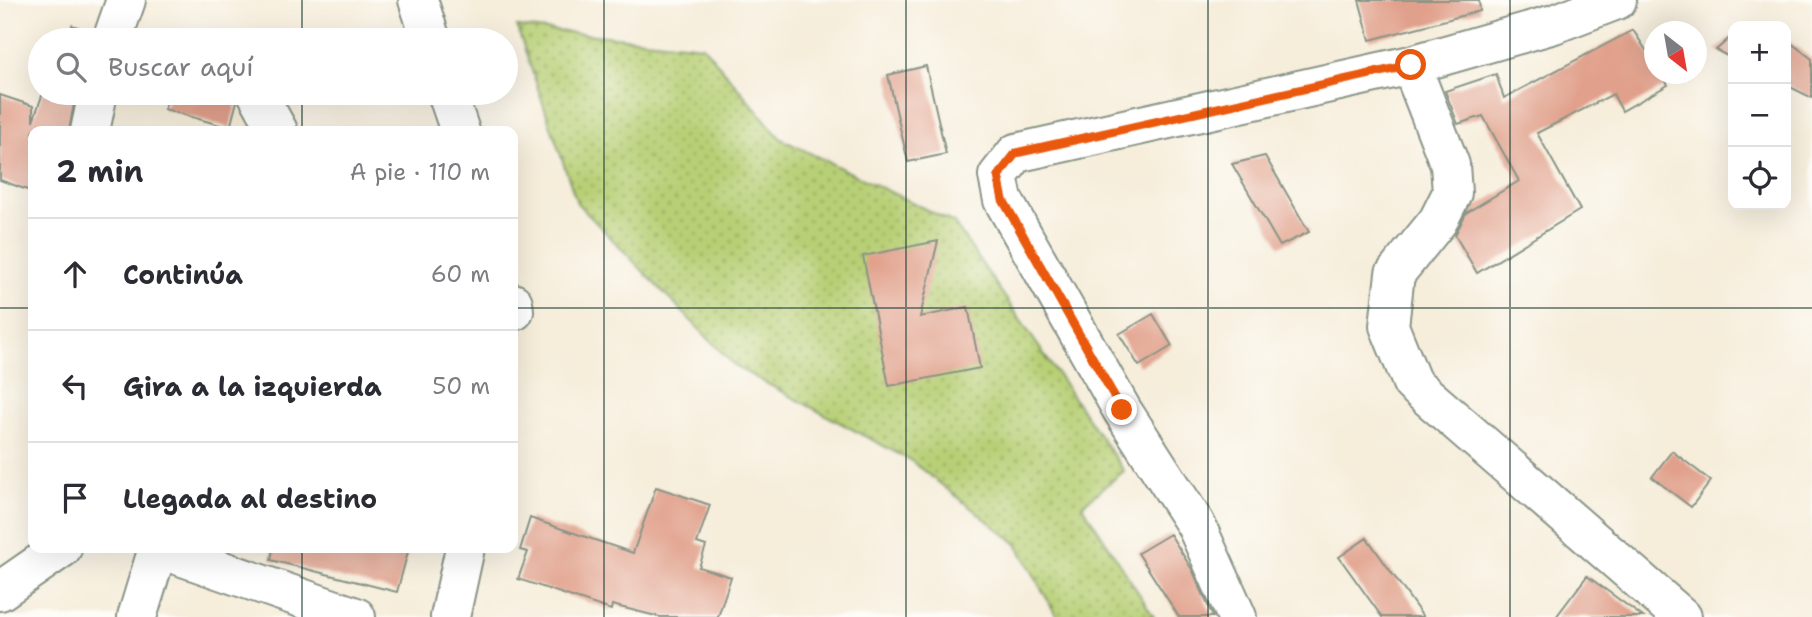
<!DOCTYPE html>
<html lang="es">
<head>
<meta charset="utf-8">
<style>
	body { margin:0; font-family:"Shantell Sans",sans-serif; background:#f7f7f7; color:#2b2b33 }
	.controls { position:absolute; right:21px; top:21px; display:grid; overflow:hidden; border-radius:14px; box-shadow:0 7px 28px #0002 }
	.controls button { width:63px; height:63px; display:grid; place-items:center; padding:0; border:0; border-bottom:2px solid #e1e1e2; background:#fff; color:#2b2b33; font:35px sans-serif }
	.compass { position:absolute; left:1644px; top:21px; width:63px; height:63px; border-radius:50%; background:#fff; box-shadow:0 7px 28px #0002; rotate:149deg }
	.stop { position:absolute; width:21px; height:21px; margin:-16px; border:5px solid #ea580c; border-radius:50%; background:#fff }
	.stop.end { background:#ea580c; border-color:#fff; box-shadow:0 2px 7px #0008 }
	.list { margin:0; padding:0; list-style:none }
	h2 { display:flex; justify-content:space-between; align-items:center; height:91px; margin:0; padding:0 28px; font-size:30px }
	h2 small { font-size:23px; font-weight:400; color:#7c7c81 }
	.list li { display:grid; grid-template-columns:46px 1fr auto; gap:21px; align-items:center; box-sizing:border-box; height:112px; padding:0 28px; border-top:2px solid #e1e1e2 }
	.list b { display:block; font-size:26px; white-space:nowrap }
	.list em { font-size:23px; font-style:normal; color:#7c7c81 }
	.icon { flex:none; width:38px; height:38px; fill:none; stroke:currentColor; stroke-width:2; stroke-linecap:round; stroke-linejoin:round }
	.map { position:relative; flex:none; width:1812px; height:617px; overflow:hidden }
	.search { position:absolute; background:#fff; box-shadow:0 7px 28px #0002; left:28px; top:28px; width:490px; height:77px; display:flex; align-items:center; gap:18px; box-sizing:border-box; padding:0 24px; border-radius:38px; color:#7c7c81; font-size:26px }
	.panel { position:absolute; background:#fff; box-shadow:0 7px 28px #0002; left:28px; top:126px; width:490px; height:427px; border-radius:14px }
	.map>svg:first-child { display:block }
	.grass { fill:url(#grass-dots); stroke:#6b8654; stroke-width:2 }
	.building { fill:#e1a08b }
	.lines { fill:none; stroke-linecap:round; stroke-linejoin:round }
	.minor-casing { stroke:#8a9587; stroke-width:42 }
	.minor { stroke:#fff; stroke-width:38 }
	.route { stroke:#ea580c; stroke-width:9 }
	.grid { fill:none; stroke:#1f3d34; stroke-width:2; stroke-opacity:0.55 }
</style>
</head>
<body>
<div class="map">
<svg width="1812" height="617" viewBox="0 0 1812 617">
	<defs>
		<pattern id="grass-dots" width="8" height="8" patternUnits="userSpaceOnUse" patternTransform="scale(1.75)"><rect width="8" height="8" fill="#b7cf74"/><path d="M2 2h.1M6 6h.1" fill="none" stroke="#94a960" stroke-width="1.8" stroke-linecap="round"/></pattern>
	</defs>
	<rect width="100%" height="100%" fill="#fdfcf7"/>
	<filter id="ink" filterUnits="userSpaceOnUse"><feTurbulence type="fractalNoise" baseFrequency=".0143" numOctaves="2"/><feDisplacementMap in="SourceGraphic" scale="14" xChannelSelector="R" yChannelSelector="G"/><feConvolveMatrix kernelMatrix="1 2 1 2 8 2 1 2 1" color-interpolation-filters="sRGB"/></filter>
	<filter id="wash" filterUnits="userSpaceOnUse"><feTurbulence type="fractalNoise" baseFrequency=".00686" numOctaves="4" result="noise"/><feDisplacementMap in="SourceGraphic" scale="28" xChannelSelector="R" yChannelSelector="G"/><feGaussianBlur stdDeviation="1.57" result="paint"/><feColorMatrix in="noise" values="0 0 0 0 0 0 0 0 0 0 0 0 0 0 0 0 0 1.4 0 .05"/><feComposite in="paint" operator="in"/></filter>
	<g filter="url(#wash)">
		<rect width="100%" height="100%" fill="#f6edda"/>
		<path class="grass" d="M517 27 703 46 781 139 954 223 1124 471 1082 505 1154 617H1057L1017 544 910 460 736 367 577 203Z"/>
		<g id="blocks">
			<path class="building" d="M1359 0H1479L1480 11 1370 40Z
				M72 25 92 32 91 40H68Z
				M1633 30 1655 64V74H1661L1668 85 1622 111 1613 94 1537 133 1580 210 1477 273 1455 235 1466 213 1519 181 1483 116 1458 124 1445 91 1496 74 1504 98Z
				M1733 35V59L1716 50Z
				M1786 39 1812 59V98L1786 85Z
				M926 66 946 154 908 162 888 75Z
				M43 93H76L69 131H33V192L0 180V95L33 106V121Z
				M169 93H235L237 101 230 128 164 109Z
				M1265 156 1309 232 1280 246 1232 164Z
				M938 241 920 317 968 307 980 368 889 386 863 256Z
				M1153 314 1172 346 1139 366 1119 334Z
				M1672 451 1711 481 1691 507 1652 477Z
				M656 487 710 505 697 543 706 546 699 567 731 577 718 617H660L612 605 611 610 518 579 528 552 520 550 530 518 633 553Z
				M1170 534 1193 571 1213 617H1179L1138 553Z
				M1367 538 1423 617H1382L1339 557Z
				M273 548H409L397 592 271 560Z
				M1587 576 1643 617H1556Z"/>
		</g>
	</g>
	<g filter="url(#ink)">
		<use href="#blocks" fill-opacity="0" stroke="#8a9587" stroke-width="2"/>
		<g class="lines">
			<defs>
				<path id="minor" d="M418 0 431 40
					M112 40 126 0
					M1411 65 1450 165 1452 193 1438 221 1395 274 1389 326 1412 383 1682 617
					M257 93 278 131
					M447 93 460 131
					M90 131 98 93
					M513 303 514 311
					M157 548 356 617
					M0 591 62 548
					M137 617 158 548
					M450 617 465 548
					M1237 617 1196 525 1122 410 1003 200 998 176 1016 153 1411 65 1554 24 1617 0"/>
			</defs>
			<use href="#minor" class="minor-casing"/>
			<use href="#minor" class="minor"/>
		</g>
	</g>
	<g class="lines" filter="url(#ink)">
		<path class="route" d="M1122 410 1003 200 998 176 1016 153 1411 65"/>
	</g>
	<path class="grid" d="M302 0V40M604 0V617M906 0V617M1208 0V617M1510 0V617M302 93V131M0 308H33M513 308H1812M302 548V617"/>
</svg>
<div class="controls">
<button>+</button>
<button>−</button>
<button><svg class="icon" aria-label="locate" viewBox="0 0 24 24"><circle cx="12" cy="12" r="6"/><path d="M12 2v4M12 18v4M2 12h4M18 12h4"/></svg></button>
</div>
<svg class="compass" viewBox="-18 -18 36 36"><path d="M0-13l5 13h-10z" fill="#e53935"/><path d="M0 13l5-13h-10z" fill="#7c7c81"/></svg>
<div class="stop" style="left:1411px;top:65px"></div>
<div class="stop end" style="left:1122px;top:410px"></div>
<div class="search"><svg class="icon" aria-label="search" viewBox="0 0 24 24"><circle cx="10" cy="10" r="6"/><path d="M15 15l6 6"/></svg>Buscar aquí</div>
<section class="panel">
<h2>2 min<small>A pie · 110 m</small></h2>
<ul class="list">
<li><svg class="icon" aria-label="ahead" viewBox="0 0 24 24"><path d="M12 20V5M6 11l6-6 6 6"/></svg><div><b>Continúa</b></div><em>60 m</em></li>
<li><svg class="icon" aria-label="left" viewBox="0 0 24 24"><path d="M17 20v-9H6M10 6l-5 5 5 5"/></svg><div><b>Gira a la izquierda</b></div><em>50 m</em></li>
<li><svg class="icon" aria-label="arrive" viewBox="0 0 24 24"><path d="M6 21V4h12l-3 4 3 4H6"/></svg><div><b>Llegada al destino</b></div></li>
</ul>
</section>
</div>
</body>
</html>
